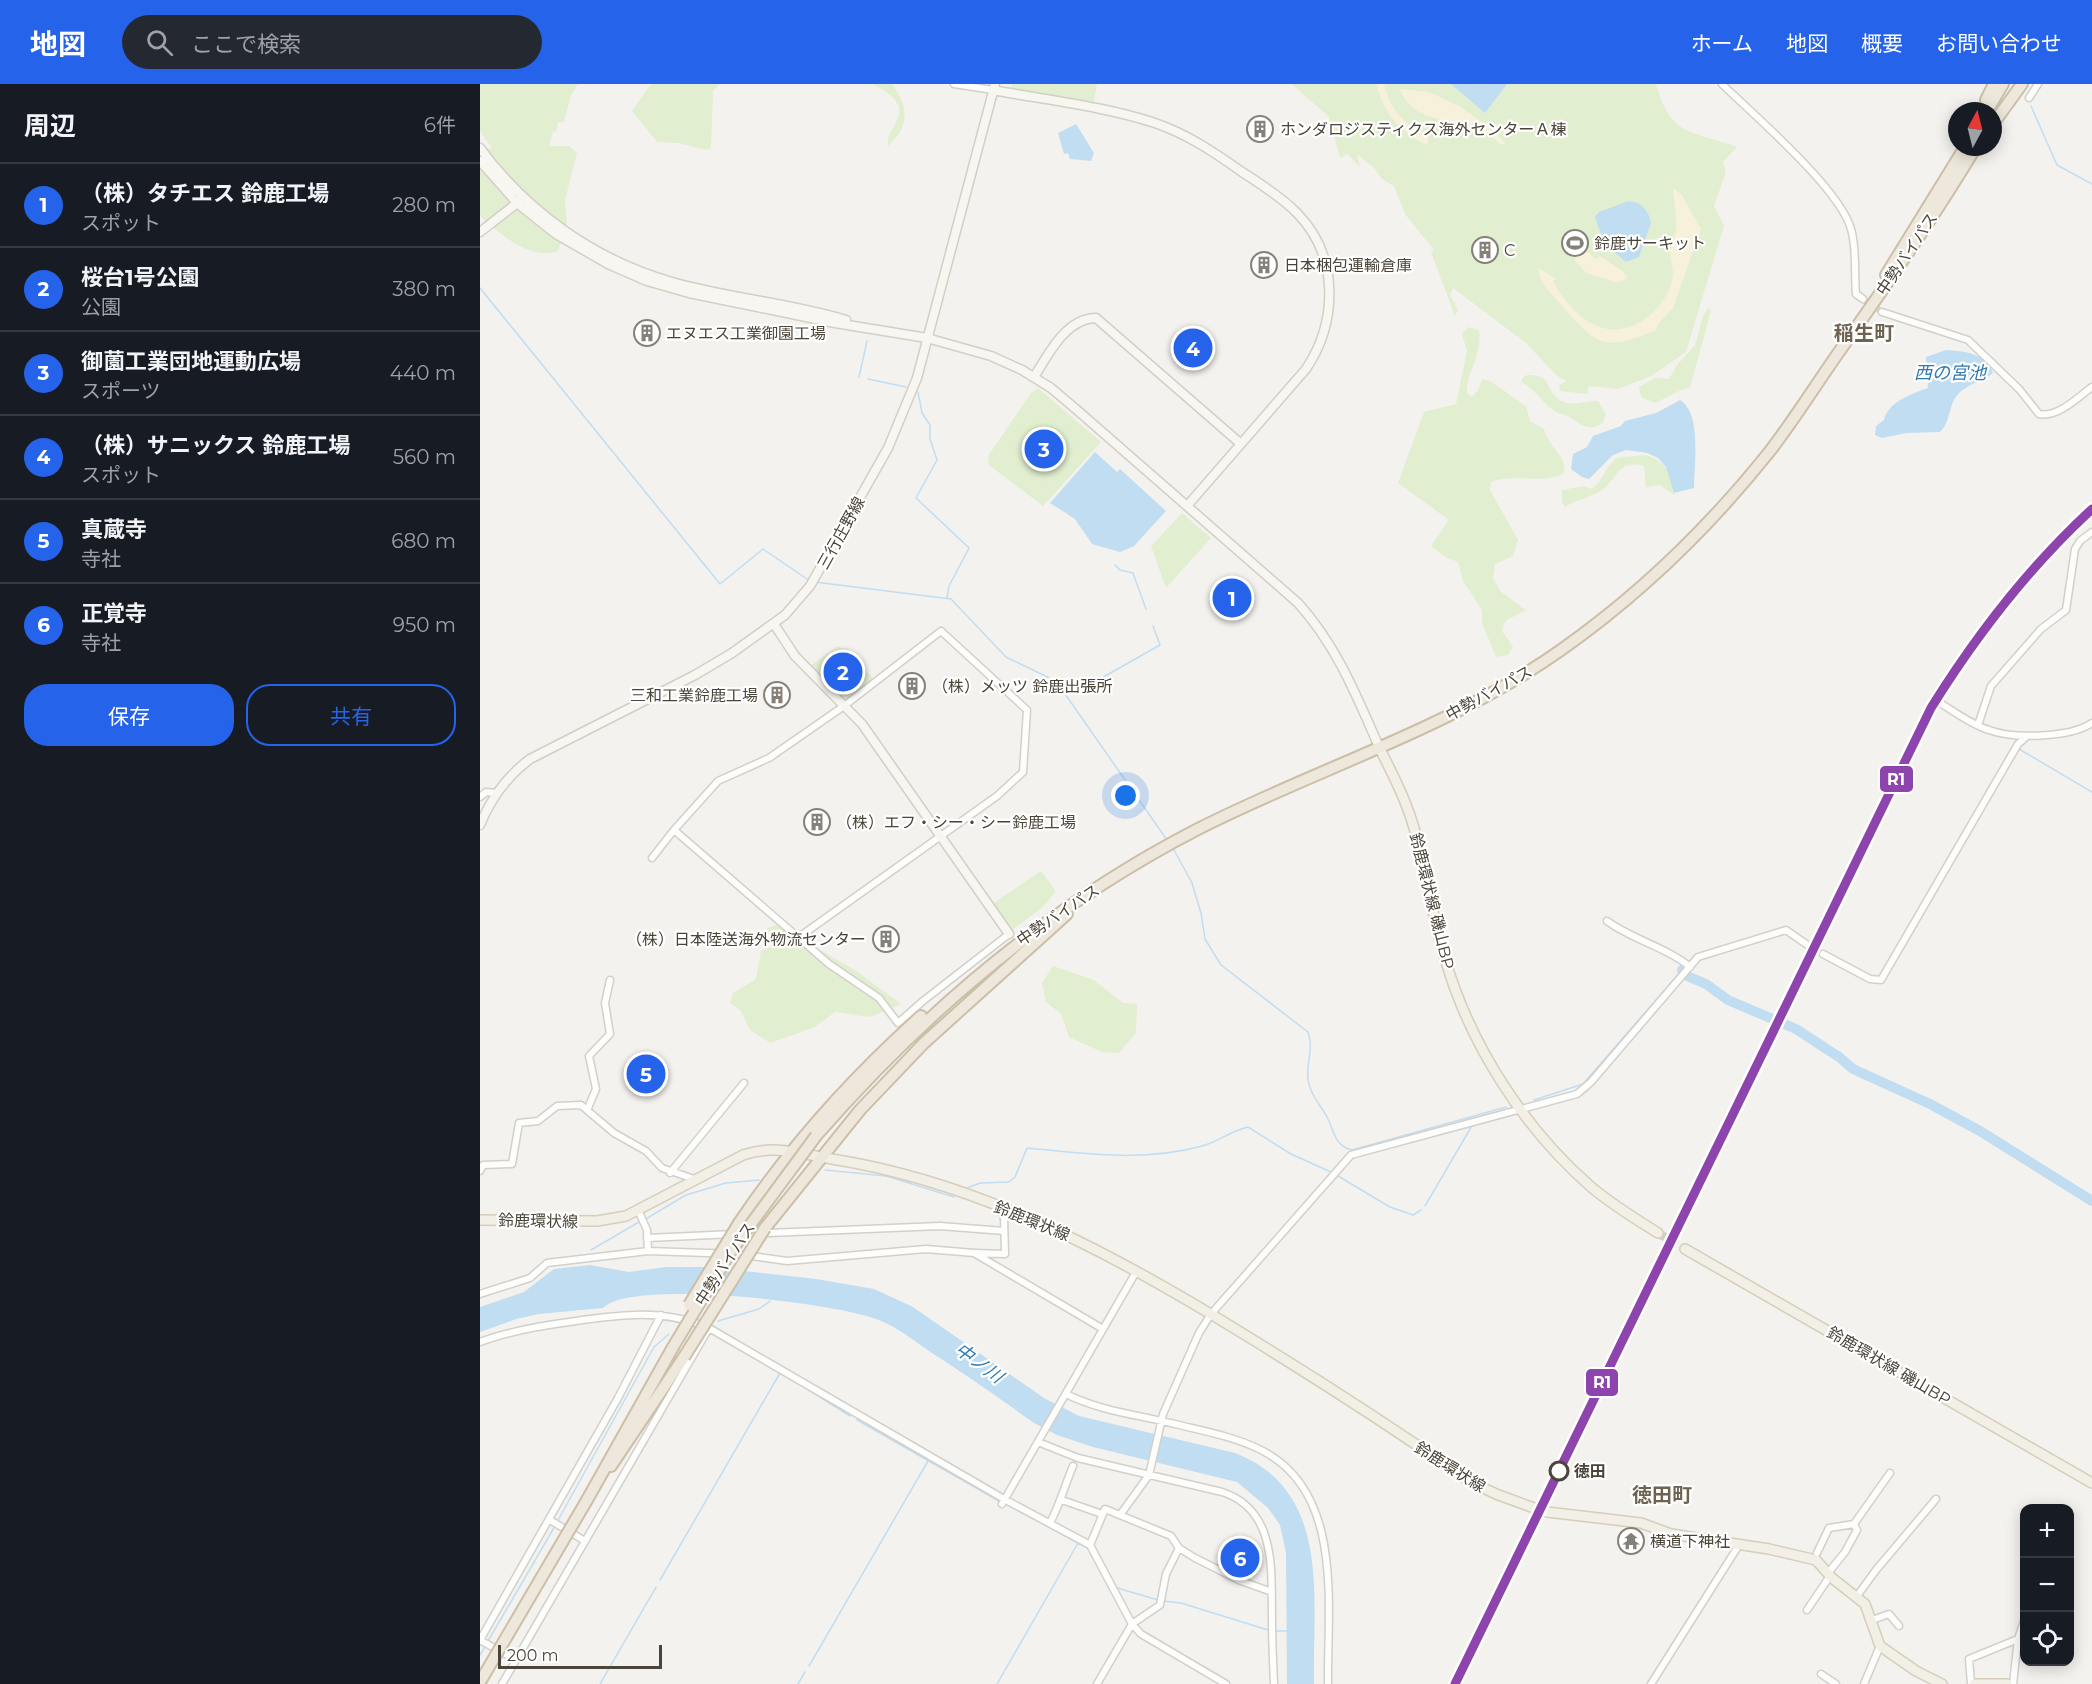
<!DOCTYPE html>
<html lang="ja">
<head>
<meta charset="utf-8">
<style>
	body { margin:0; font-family:Montserrat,"Noto Sans JP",sans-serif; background:#242831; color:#f1f3f6 }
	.controls { position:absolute; right:18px; bottom:18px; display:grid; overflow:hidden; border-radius:12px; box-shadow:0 3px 15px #0003 }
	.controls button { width:54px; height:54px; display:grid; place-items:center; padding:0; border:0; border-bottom:2px solid #363941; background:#171b24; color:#f1f3f6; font:30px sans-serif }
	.compass { position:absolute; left:1468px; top:18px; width:54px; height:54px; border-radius:50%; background:#171b24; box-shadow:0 3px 15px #0003; rotate:7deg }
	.scale { position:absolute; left:18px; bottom:15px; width:164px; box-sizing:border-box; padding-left:6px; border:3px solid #4b4439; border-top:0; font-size:16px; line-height:21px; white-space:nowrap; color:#4b4439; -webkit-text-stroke:4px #fff; paint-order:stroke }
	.you { position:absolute; left:646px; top:712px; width:21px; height:21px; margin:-15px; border:4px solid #fff; border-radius:50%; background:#1a73e8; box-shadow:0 0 0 9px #1a73e833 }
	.badge { display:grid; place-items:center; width:39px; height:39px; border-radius:50%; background:#2563eb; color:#fff; font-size:20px; font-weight:700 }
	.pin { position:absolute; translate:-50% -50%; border:3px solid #fff; box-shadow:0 2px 6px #0006 }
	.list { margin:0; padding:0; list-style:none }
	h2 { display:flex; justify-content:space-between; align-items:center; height:78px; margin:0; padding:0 24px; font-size:26px }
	h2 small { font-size:20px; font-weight:400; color:#9ea1a6 }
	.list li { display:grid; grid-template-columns:39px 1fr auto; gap:18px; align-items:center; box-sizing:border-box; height:84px; padding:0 24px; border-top:2px solid #363941 }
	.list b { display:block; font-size:22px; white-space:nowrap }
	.list p { margin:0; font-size:20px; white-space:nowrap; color:#9ea1a6 }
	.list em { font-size:20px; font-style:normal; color:#9ea1a6 }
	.actions { display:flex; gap:12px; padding:18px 24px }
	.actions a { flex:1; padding:14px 0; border:2px solid #2563eb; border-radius:24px; text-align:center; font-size:21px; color:#2563eb }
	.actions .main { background:#2563eb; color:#fff }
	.icon { flex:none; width:33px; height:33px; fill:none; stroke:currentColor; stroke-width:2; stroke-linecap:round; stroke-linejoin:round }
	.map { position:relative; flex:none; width:1612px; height:1600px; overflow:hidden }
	header { display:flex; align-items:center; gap:36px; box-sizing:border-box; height:84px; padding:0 30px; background:#2563eb; color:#fff }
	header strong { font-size:28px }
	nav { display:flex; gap:33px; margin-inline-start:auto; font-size:21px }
	.search { width:420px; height:54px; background:#242831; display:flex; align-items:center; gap:15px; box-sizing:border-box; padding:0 21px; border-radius:33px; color:#9ea1a6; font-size:22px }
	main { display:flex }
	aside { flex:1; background:#171b24 }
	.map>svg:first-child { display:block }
	.green { fill:#e1eecf }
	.sand { fill:#f7f0da }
	.water { fill:#c0ddf1 }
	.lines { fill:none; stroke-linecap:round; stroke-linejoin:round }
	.stream { stroke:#c0ddf1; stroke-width:1.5 }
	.river { stroke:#c0ddf1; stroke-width:10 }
	.street-tunnel { stroke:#d2cfca; stroke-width:6; stroke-dasharray:6 3; stroke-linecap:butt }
	.primary-tunnel { stroke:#d2cfca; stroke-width:9; stroke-dasharray:9 4.5; stroke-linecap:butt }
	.street-casing { stroke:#d2d0cb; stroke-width:9 }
	.secondary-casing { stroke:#d3cfc5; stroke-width:11 }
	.primary-casing { stroke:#d6cebb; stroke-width:12 }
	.highway-casing { stroke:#ccbfa9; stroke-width:14 }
	.street { stroke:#fdfdfc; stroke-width:6 }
	.secondary { stroke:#f7f6f1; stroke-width:8 }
	.primary { stroke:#f2efe6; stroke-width:9 }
	.highway { stroke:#ede8db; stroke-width:10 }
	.highway-bridge-casing { stroke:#ccbfa9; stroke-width:14; stroke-linecap:butt }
	.highway-bridge { stroke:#ede8db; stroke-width:10 }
	.rail-1-casing { stroke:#fff; stroke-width:14 }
	.rail-1 { stroke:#8e44ad; stroke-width:9 }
	.stop-dot { fill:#fff; stroke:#4b4439; stroke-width:3 }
	.labels { text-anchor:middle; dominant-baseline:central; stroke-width:4.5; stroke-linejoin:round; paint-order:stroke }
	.poi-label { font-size:16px; fill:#4b4439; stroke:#fff; text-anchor:start }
	.street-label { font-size:16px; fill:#4b4439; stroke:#fff }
	.stop-label { font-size:16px; font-weight:bold; fill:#4b4439; stroke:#fff; text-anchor:start }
	.water-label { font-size:18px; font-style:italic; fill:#2e7ab2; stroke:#fff }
	.quarter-label { font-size:20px; font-weight:bold; fill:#6e6250; stroke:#fff }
	.line-badge { stroke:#fff; stroke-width:2 }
	.badge-label { font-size:16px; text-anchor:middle; font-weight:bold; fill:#fff }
</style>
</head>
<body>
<header>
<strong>地図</strong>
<div class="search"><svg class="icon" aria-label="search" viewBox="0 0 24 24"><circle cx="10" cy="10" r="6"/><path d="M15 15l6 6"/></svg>ここで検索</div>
<nav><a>ホーム</a><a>地図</a><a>概要</a><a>お問い合わせ</a></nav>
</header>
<main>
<aside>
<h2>周辺<small>6件</small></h2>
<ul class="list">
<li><span class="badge">1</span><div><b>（株）タチエス 鈴鹿工場</b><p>スポット</p></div><em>280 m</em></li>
<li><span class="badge">2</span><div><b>桜台1号公園</b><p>公園</p></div><em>380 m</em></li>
<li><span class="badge">3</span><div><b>御薗工業団地運動広場</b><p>スポーツ</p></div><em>440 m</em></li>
<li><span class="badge">4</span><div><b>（株）サニックス 鈴鹿工場</b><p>スポット</p></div><em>560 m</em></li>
<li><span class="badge">5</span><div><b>真蔵寺</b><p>寺社</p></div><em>680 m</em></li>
<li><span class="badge">6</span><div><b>正覚寺</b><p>寺社</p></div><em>950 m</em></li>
</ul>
<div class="actions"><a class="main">保存</a><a>共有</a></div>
</aside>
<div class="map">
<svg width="1612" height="1600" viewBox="0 0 1612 1600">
	<rect width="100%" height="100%" fill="#f4f2ee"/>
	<path class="green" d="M0 0H98L91 11 84 38H78L76 48 73 47 69 62H89L97 69 85 116 87 142 78 167C50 177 20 150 0 132V64H12L0 47Z
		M171 0H239L233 7 231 64 227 66 198 59 177 58 152 27Z
		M393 0H412C429 23 430 42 408 62 403 43 445 26 393 0Z
		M532 0H617L613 21 531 4Z
		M812 0H1176C1191 54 1212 46 1257 63L1243 78 1246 88 1234 122 1244 142 1206 268 1171 292 1138 305 1109 302 1107 310 1080 307 1079 301 1087 297 1078 293 1046 259 973 204 970 211 978 226 975 232 951 168 954 166 925 130 914 102 902 95 893 83 877 70 880 83 867 70 860 74 849 33Z
		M1228 224 1231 226 1210 304C1196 306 1188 314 1175 319L1161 313 1159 303 1175 294 1189 295 1197 281 1215 261 1223 232Z
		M988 243 999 246C1003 273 985 290 987 309L992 313 998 306 1002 295 1010 297 1046 322 1050 337 1064 345C1069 364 1087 371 1084 389 1064 401 1035 389 1011 398L1010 406 1038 456 1033 472 1015 480 1013 494 1020 507 1046 526 1025 537 1022 547 1033 563 1028 571 1016 573 1002 539V526L983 497 978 478 967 474 951 462 969 436 918 399 944 328 976 320 987 267 982 250Z
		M1049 291C1075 292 1063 305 1080 316 1092 324 1105 316 1118 317L1126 330 1123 338C1111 349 1101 341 1090 333 1085 330 1078 330 1073 326 1061 317 1055 305 1041 298L1044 292Z
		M558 304 621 358 563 422 509 381 508 372 551 309Z
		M1165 371C1183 375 1197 393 1194 411L1180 401 1166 403 1164 382C1136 375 1138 396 1121 407 1110 414 1097 415 1085 423L1082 418V406L1104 402 1111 405C1123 398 1125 383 1136 374Z
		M702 429 731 454 686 504 671 462Z
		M357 563 368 565 393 595 369 615 361 613 331 581Z
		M561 787 576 807 563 823 531 847 512 820Z
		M296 841 375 886 421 920 390 933 355 928 335 943 290 959 270 946 261 927 250 919 253 909 276 895 281 867 292 862 287 844Z
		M573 882 614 896 643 919 657 920 656 949 639 969 622 968 589 953 581 930 566 918 562 899Z"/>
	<path class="sand" d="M896 0H904C911 27 924 41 950 51L947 61C919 47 905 31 896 0Z
		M920 5 949 8 979 22 1014 46 1026 60H1020C993 27 937 50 920 5Z
		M1193 104 1202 111 1221 145 1193 224 1178 240 1176 246C1122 269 1117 261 1080 220 1071 209 1059 199 1058 184L1077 195 1073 197C1082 215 1102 239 1123 244 1154 252 1185 225 1192 196 1195 187 1190 178 1190 169 1191 161 1195 153 1196 146 1197 132 1194 118 1193 104Z
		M1104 164 1116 175 1120 172 1144 188 1148 194 1138 199 1106 189 1095 177 1096 167 1099 168Z"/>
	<path class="water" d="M971 0H1027L1005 29Z
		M596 40 614 69 611 77 590 75 588 69 584 70 578 49Z
		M1146 118C1160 115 1169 127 1171 139L1159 173 1146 178 1124 159 1115 133 1119 128Z
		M1466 266C1484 267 1506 269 1513 289 1503 297 1488 300 1479 309 1468 320 1471 338 1460 348L1426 349 1402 354 1395 351 1396 342 1404 336C1408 318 1431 310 1448 304L1446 273Z
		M1200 316C1222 329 1214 381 1214 404L1194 409 1186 383 1178 374 1167 369 1146 366 1133 371 1109 395 1102 393 1091 385 1093 370 1107 363 1113 352 1141 342 1145 337 1176 329Z
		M615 368 637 388 640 385 686 427 654 462 640 468 612 460 595 435 570 419Z
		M110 1181 149 1188 186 1183H229L336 1195 394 1205 433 1223 564 1314 599 1332 755 1369C853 1407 832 1516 834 1600H807L806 1469 800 1441 788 1424 757 1398 613 1363 577 1351 554 1339C519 1314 485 1290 449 1267 433 1256 417 1243 399 1236 358 1219 152 1194 123 1224L59 1230 36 1235 0 1248V1223L44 1208 74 1185Z"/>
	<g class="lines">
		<path class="stream" d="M1551 22 1577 81 1612 100
			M0 204 240 500 283 465 330 497
			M379 293 387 257
			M388 295 426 303
			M438 308 442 329 450 341V355L457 376 436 414 489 464 469 502 467 514
			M635 481 640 486 653 489 666 525
			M335 498 471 515 526 573 576 597 687 756
			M595 609 680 561 673 542
			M1539 665 1612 708
			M693 764 712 799 721 829 725 855 741 881 828 948C834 965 826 978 828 995 830 1011 840 1020 847 1033 854 1046 854 1062 872 1066L1026 1023
			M1097 1013 1108 1006
			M1054 1016 1103 1000 1202 886
			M345 1086 406 1092 474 1113
			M858 1092 910 1123 933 1131 941 1126
			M487 1104 500 1099 529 1098 535 1093 547 1064C605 1070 664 1078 722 1062 738 1058 750 1047 768 1043L811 1070 851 1088
			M945 1122 993 1040
			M164 1136 206 1111 246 1099 279 1096
			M111 1166 159 1138
			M238 1237 279 1225 290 1217
			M324 1303 370 1332
			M377 1336 519 1417
			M524 1419 598 1459
			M77 1438 174 1263 189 1250
			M180 1496 300 1289
			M634 1503 678 1516
			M683 1517 701 1519 788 1546
			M796 1547H807
			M8 1557 75 1442
			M0 1571 6 1561
			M329 1582 448 1377
			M120 1600 176 1503
			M318 1600 325 1588
			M517 1600 598 1459 609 1465 630 1503"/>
		<path class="river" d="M1202 886 1207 892 1226 900 1248 916 1316 945 1359 973 1373 985 1450 1020 1500 1047 1612 1117"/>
		<path class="street-tunnel" d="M1383 215 1402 228
			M1451 614 1460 619
			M1329 862 1343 870"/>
		<path class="primary-tunnel" d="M1178 1149 1205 1165"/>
		<defs>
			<path id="street" d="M474 0 513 6
				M1242 0C1274 31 1360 105 1371 145 1377 165 1374 189 1376 210L1383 215
				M1549 14 1558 0
				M1402 228 1488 256 1539 305 1559 330C1578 334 1598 313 1612 303
				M1460 619C1475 628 1492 641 1509 646 1533 655 1590 654 1612 639
				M1498 641 1511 602 1561 545 1586 526 1595 465 1600 457 1612 448
				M0 713 6 708 16 709
				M172 774 194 746
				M1127 837C1153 856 1186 863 1210 883
				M319 853 517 712 543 688 547 626 461 547 364 622 289 674 238 697 194 746 349 880 399 914 418 939 443 917 529 850
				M1343 870 1390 895 1401 896 1538 660 1545 654
				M108 1024 116 1005 109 972 130 950 125 919 130 896
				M0 1087 3 1081 32 1080 39 1039 58 1037 77 1022 101 1021 134 1049 166 1067 182 1084 214 1095
				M190 1089 264 999
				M159 1128 167 1146 168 1167
				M264 1150 460 1142 524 1147
				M167 1154 254 1150
				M495 1169 525 1170 524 1134 520 1124
				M0 1210 50 1194 67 1179 168 1167 257 1170 307 1177 446 1165 494 1169 623 1245
				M0 1258C29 1247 59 1242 89 1238 138 1231 182 1224 229 1244L524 1415 610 1461 652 1540 661 1550 746 1600
				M586 1310C620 1327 659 1331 695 1340 723 1347 752 1352 779 1365 865 1406 847 1522 848 1600
				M558 1358 598 1374 742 1408C798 1426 791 1489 792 1535 792 1557 793 1578 794 1600
				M582 1416 622 1430
				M522 1420 656 1188
				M640 1431 669 1391 683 1330 719 1249 731 1230 871 1071 1097 1010 1111 998 1218 873 1306 846 1329 862
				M70 1436 105 1457
				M570 1439C580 1420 585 1401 593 1382
				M610 1461 625 1425 691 1452 699 1464 715 1474 761 1497 792 1508
				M1337 1469 1349 1444 1374 1440
				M1348 1489 1365 1468 1377 1446 1374 1440 1410 1389
				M1377 1512 1396 1486 1456 1415
				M1327 1526 1350 1492
				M1392 1536 1409 1530 1419 1542
				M0 1556 138 1314 181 1231
				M0 1556 36 1576
				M1341 1590 1356 1600
				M22 1600 229 1244
				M617 1600 652 1540 680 1521 686 1490 699 1464
				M1171 1600 1259 1461
				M1384 1600 1400 1562
				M1491 1600 1489 1575 1538 1555 1544 1537
				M1533 1600 1538 1555"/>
			<path id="secondary" d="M513 6C566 16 623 22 675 39 707 50 734 68 762 88 781 100 801 113 817 129 859 172 858 237 826 285L707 422
				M0 64C47 128 115 176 192 198 249 214 309 219 366 236
				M0 77 37 119 76 150 128 180 167 197 209 209 355 239 447 254 511 272 542 286 571 304 597 326 818 519C857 562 877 613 900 665
				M0 148 41 116
				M554 293C568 271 586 234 616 234L761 360
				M294 540 315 572 382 640 529 850
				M0 741C11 714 26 693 50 675L215 591 252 569 305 531 330 502 408 364 437 294 515 0"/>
			<path id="primary" d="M900 665C913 691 926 716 934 744 947 788 952 834 966 878 991 962 1044 1044 1110 1102 1131 1120 1154 1134 1178 1149
				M0 1136 117 1137 146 1132 263 1071C295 1060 321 1070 352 1075 504 1099 641 1174 770 1254 845 1300 919 1348 991 1398L1016 1410 1054 1424
				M1205 1165 1612 1399
				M1067 1428 1161 1439 1191 1450 1289 1465 1336 1476 1352 1494 1385 1520 1400 1562 1436 1587 1462 1600
				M1494 1600H1527"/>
			<path id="highway" d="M1506 16 1514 0
				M1507 27 1523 0
				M1513 40 1542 0
				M1406 191 1485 63
				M336 1052C445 927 570 821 718 745 838 684 969 645 1081 566 1159 511 1231 441 1290 367 1317 332 1340 294 1366 258 1411 194 1456 130 1496 63
				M259 1139C310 1063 373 993 441 932
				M285 1144 380 1026 444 959 587 830
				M131 1382 204 1273
				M107 1416 193 1263"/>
		</defs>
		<use href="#street" class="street-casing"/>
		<use href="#secondary" class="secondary-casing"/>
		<use href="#primary" class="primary-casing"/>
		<use href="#highway" class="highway-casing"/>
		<use href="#street" class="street"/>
		<use href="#secondary" class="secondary"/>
		<use href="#primary" class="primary"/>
		<use href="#highway" class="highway"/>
		<defs>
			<path id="highway-bridge" d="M209 1221 259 1139
				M193 1263 251 1167 336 1052
				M204 1273 285 1144
				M0 1598 107 1416"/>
		</defs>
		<use href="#highway-bridge" class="highway-bridge-casing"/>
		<use href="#highway-bridge" class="highway-bridge"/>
		<defs>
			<path id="rail-1" d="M975 1600 1451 624C1497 550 1548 484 1612 425"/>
		</defs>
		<use href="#rail-1" class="rail-1-casing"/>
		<use href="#rail-1" class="rail-1"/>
	</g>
	<defs>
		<symbol id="building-ring" viewBox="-11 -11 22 22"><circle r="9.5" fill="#fff" stroke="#868178" stroke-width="1.5"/><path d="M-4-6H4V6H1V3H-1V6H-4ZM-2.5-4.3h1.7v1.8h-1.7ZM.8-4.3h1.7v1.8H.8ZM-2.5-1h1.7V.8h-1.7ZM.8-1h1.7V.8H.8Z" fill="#868178"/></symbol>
		<symbol id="stadium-ring" viewBox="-11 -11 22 22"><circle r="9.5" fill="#fff" stroke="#868178" stroke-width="1.5"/><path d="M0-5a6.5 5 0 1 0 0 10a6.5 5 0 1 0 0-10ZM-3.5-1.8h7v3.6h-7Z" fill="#868178"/></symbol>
		<symbol id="temple-ring" viewBox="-11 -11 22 22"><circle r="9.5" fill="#fff" stroke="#868178" stroke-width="1.5"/><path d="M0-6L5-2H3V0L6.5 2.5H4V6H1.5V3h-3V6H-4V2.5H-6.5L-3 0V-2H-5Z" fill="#868178"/></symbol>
	</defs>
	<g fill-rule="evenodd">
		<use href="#building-ring" x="765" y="30" width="30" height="30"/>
		<use href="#stadium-ring" x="1080" y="144" width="30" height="30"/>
		<use href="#building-ring" x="990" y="151" width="30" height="30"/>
		<use href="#building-ring" x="769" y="166" width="30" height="30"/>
		<use href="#building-ring" x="152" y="234" width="30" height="30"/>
		<use href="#building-ring" x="417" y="587" width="30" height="30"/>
		<use href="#building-ring" x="282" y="596" width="30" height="30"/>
		<use href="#building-ring" x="322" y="723" width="30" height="30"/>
		<use href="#building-ring" x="391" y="840" width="30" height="30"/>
		<use href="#temple-ring" x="1136" y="1442" width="30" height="30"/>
	</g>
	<circle class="stop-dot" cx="1079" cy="1387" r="9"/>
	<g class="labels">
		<g class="poi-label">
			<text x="800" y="45">ホンダロジスティクス海外センターＡ棟</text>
			<text x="1114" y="159">鈴鹿サーキット</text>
			<text x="1024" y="166">C</text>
			<text x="804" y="181">日本梱包運輸倉庫</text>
			<text x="186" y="249">エヌエス工業御園工場</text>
			<text x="452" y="602">（株）メッツ 鈴鹿出張所</text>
			<text x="278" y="611" text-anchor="end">三和工業鈴鹿工場</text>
			<text x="356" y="738">（株）エフ・シー・シー鈴鹿工場</text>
			<text x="386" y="855" text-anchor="end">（株）日本陸送海外物流センター</text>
			<text x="1170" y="1457">横道下神社</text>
		</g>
		<g class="street-label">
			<text transform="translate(1427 170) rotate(-56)">中勢バイパス</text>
			<text transform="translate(361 449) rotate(-61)">三行庄野線</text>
			<text transform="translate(1009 609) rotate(-29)">中勢バイパス</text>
			<text transform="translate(952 817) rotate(76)">鈴鹿環状線 磯山BP</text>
			<text transform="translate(578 831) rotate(-34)">中勢バイパス</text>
			<text transform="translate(58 1137) rotate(1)">鈴鹿環状線</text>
			<text transform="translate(552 1137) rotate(22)">鈴鹿環状線</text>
			<text transform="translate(245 1180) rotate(-57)">中勢バイパス</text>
			<text transform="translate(1409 1282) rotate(30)">鈴鹿環状線 磯山BP</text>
			<text transform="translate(970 1383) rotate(32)">鈴鹿環状線</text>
		</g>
		<g class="stop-label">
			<text x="1094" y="1387">徳田</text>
		</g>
		<g class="water-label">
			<text x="1470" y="289">西の宮池</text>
			<text transform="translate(499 1279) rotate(36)">中ノ川</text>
		</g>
		<g class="quarter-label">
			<text x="1384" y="249">稲生町</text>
			<text x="1182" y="1411">徳田町</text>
		</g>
	</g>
	<g class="line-badge">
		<rect x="1399" y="681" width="35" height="28" rx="6" fill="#8e44ad"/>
		<rect x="1105" y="1284" width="34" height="29" rx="6" fill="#8e44ad"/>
	</g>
	<g class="badge-label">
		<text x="1416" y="701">R1</text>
		<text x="1122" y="1304">R1</text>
	</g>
</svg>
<div class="controls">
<button>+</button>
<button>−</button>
<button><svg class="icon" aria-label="locate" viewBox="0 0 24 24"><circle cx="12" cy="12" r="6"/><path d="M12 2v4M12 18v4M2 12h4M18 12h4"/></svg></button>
</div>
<svg class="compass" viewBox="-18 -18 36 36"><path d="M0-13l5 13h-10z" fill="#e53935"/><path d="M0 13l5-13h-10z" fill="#9ea1a6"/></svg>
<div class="scale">200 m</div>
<div class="you"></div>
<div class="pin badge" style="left:752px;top:514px">1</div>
<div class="pin badge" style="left:363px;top:588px">2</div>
<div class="pin badge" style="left:564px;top:365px">3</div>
<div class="pin badge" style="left:713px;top:264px">4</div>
<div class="pin badge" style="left:166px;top:990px">5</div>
<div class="pin badge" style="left:760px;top:1474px">6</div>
</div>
</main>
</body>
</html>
